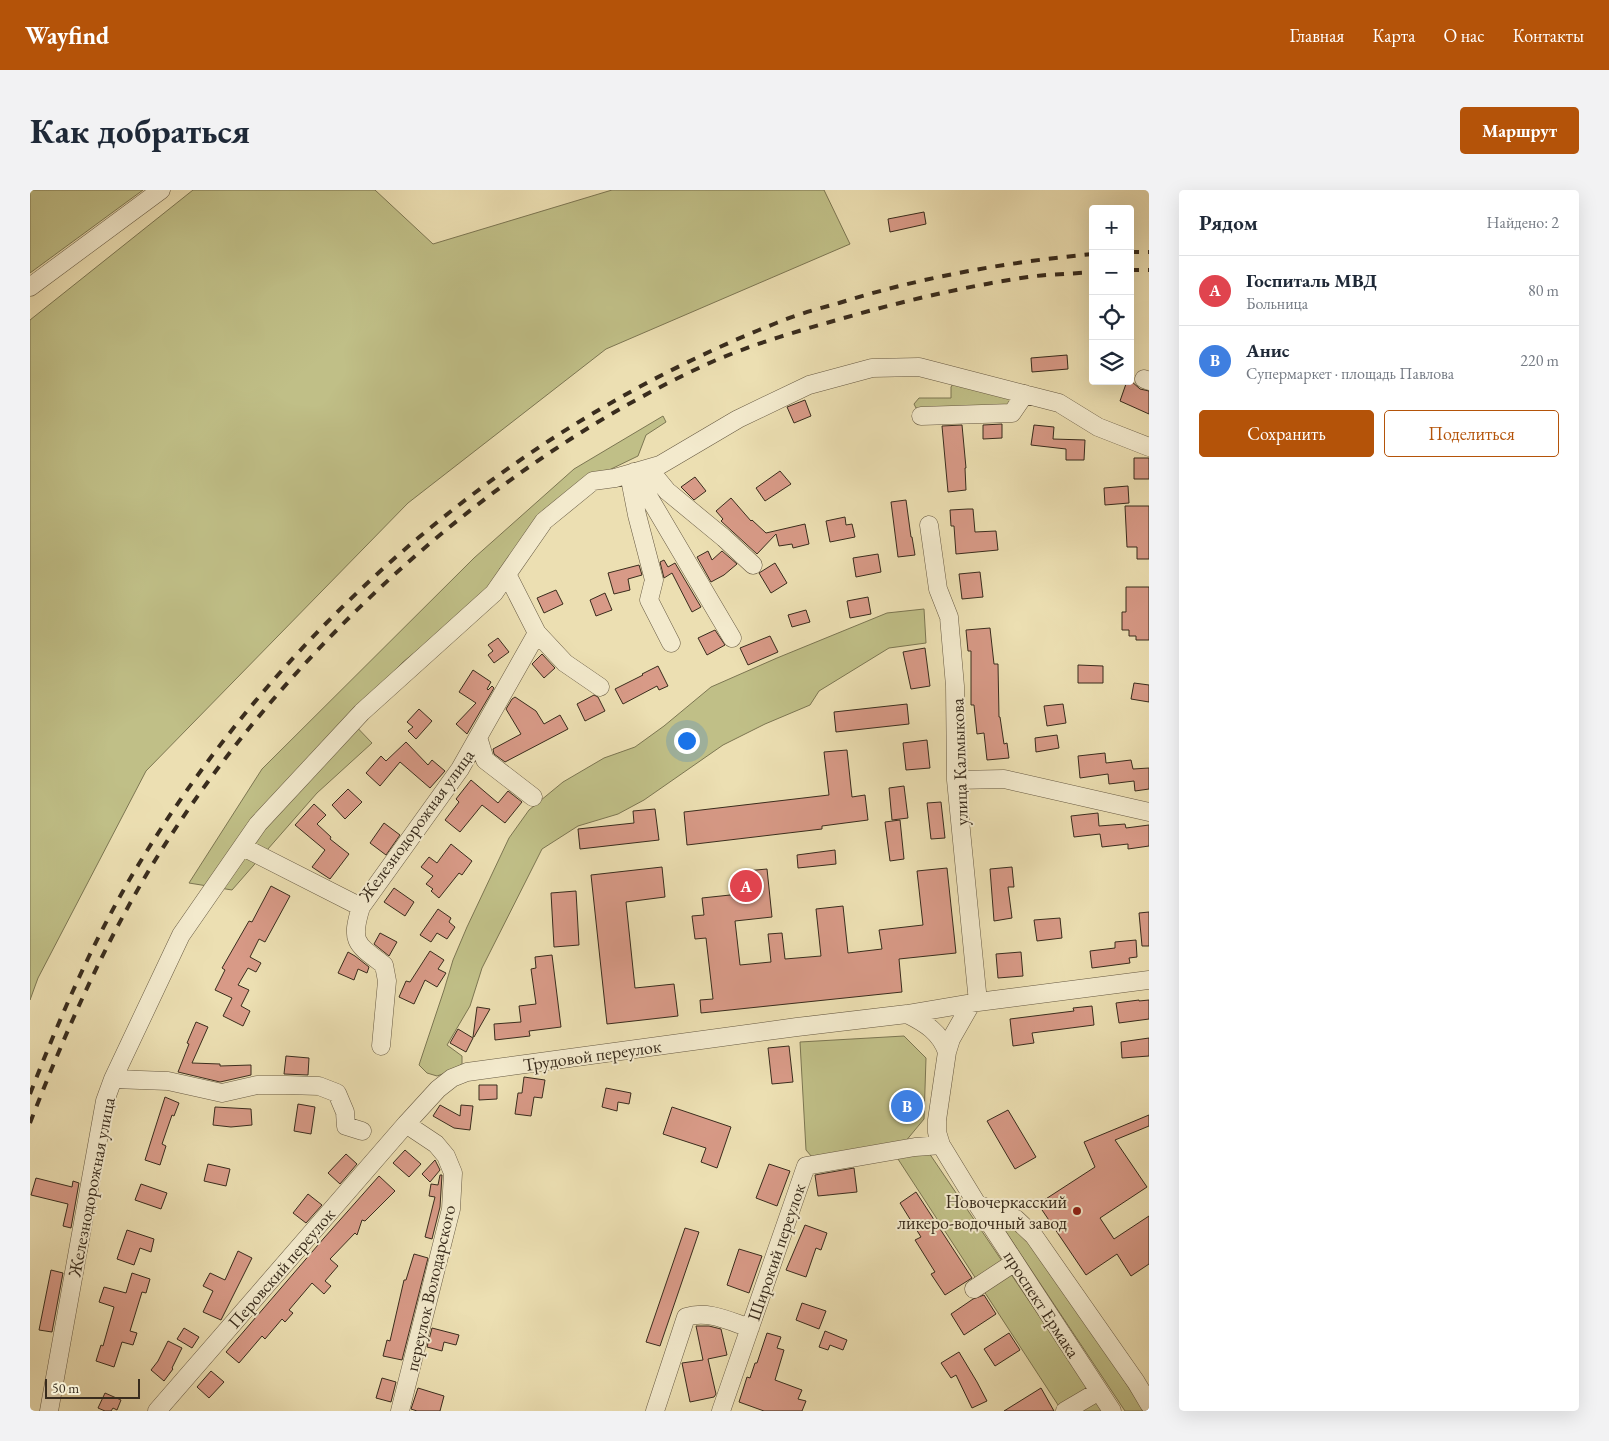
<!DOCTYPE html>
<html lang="ru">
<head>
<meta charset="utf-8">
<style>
	body { margin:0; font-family:"EB Garamond",serif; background:#f2f2f3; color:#1f2937 }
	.controls { position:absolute; right:15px; top:15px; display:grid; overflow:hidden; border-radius:5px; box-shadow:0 5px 20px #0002 }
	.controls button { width:45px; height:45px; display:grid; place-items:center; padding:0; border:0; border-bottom:1px solid #e0e1e3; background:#fff; color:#1f2937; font:25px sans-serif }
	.scale { position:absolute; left:15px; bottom:12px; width:95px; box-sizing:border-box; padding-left:5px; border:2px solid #392c1d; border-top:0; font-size:14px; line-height:18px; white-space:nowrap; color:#392c1d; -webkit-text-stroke:4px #f3eacd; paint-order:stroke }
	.you { position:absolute; left:656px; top:550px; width:18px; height:18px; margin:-12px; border:4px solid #fff; border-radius:50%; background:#1a73e8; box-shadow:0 0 0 8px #1a73e833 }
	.badge { display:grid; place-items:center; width:32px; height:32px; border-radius:50%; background:#b45309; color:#fff; font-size:16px; font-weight:700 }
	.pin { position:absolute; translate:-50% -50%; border:2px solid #fff; box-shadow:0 1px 5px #0006 }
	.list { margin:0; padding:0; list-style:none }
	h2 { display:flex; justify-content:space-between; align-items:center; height:65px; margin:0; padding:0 20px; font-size:21px }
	h2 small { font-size:16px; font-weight:400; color:#747a83 }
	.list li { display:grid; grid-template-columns:32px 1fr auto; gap:15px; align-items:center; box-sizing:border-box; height:70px; padding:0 20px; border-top:1px solid #e0e1e3 }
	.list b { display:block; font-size:19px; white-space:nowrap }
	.list p { margin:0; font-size:16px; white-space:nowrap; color:#747a83 }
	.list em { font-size:16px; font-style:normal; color:#747a83 }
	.actions { display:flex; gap:10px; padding:15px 20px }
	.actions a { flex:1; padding:11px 0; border:1px solid #b45309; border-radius:5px; text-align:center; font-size:18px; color:#b45309 }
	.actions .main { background:#b45309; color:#fff }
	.icon { flex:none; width:28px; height:28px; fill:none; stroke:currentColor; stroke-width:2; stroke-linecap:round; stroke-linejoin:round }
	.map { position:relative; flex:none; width:1119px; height:1221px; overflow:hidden; border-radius:5px }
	header { display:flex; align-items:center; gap:30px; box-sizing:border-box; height:70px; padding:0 25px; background:#b45309; color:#fff }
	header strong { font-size:24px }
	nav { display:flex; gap:28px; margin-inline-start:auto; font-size:18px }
	.intro { display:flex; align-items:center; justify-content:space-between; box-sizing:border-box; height:120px; padding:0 30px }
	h1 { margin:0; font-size:35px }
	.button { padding:12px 22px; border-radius:5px; background:#b45309; color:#fff; font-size:18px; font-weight:700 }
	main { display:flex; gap:30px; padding:0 30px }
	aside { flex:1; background:#fff; border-radius:5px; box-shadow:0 5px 20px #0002 }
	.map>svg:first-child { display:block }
	.green { fill:#c0bf87; stroke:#7c7652 }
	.building { fill:#d89a87; stroke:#392c1d }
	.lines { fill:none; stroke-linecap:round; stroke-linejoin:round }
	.minor-casing { stroke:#665942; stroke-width:19 }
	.minor { stroke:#f3eacd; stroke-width:18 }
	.rail { stroke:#392c1d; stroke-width:4; stroke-dasharray:9 9; stroke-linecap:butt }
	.poi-dot { fill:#8f2418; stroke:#f3eacd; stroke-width:2 }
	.labels { text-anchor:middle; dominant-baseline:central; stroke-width:4; stroke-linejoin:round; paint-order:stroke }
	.street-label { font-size:18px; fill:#392c1d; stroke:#f3eacd }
	.poi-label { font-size:18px; fill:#392c1d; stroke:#f3eacd; text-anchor:end }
</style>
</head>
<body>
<header>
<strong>Wayfind</strong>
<nav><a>Главная</a><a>Карта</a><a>О нас</a><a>Контакты</a></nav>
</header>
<div class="intro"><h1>Как добраться</h1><a class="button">Маршрут</a></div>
<main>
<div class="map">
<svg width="1119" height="1221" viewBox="0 0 1119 1221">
	<rect width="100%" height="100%" fill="#ecdfb2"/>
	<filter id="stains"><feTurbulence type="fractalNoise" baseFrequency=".004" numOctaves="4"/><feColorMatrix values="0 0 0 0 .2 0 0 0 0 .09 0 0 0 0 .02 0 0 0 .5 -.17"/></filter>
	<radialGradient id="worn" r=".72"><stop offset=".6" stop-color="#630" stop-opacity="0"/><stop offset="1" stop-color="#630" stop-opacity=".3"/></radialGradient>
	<path class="green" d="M0 0H113L0 83Z
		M163 0H345L403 54 582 0H794L820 54 576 159 378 313 116 581 8 788 0 810V130Z
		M926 189 983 208 976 218 895 221 886 218 884 214 889 208H921V197Z
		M633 226 636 232 616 245 608 266 577 281 418 435 373 472 318 528 342 553 287 603 202 700 159 693 232 579 444 368 544 279Z
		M894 419 896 453 859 458 789 501 780 515 735 534 693 555 614 610 588 624 548 636 512 659 452 778 440 816 417 855 432 866V874L421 881 407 886 397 883 389 875 414 800 423 770 437 737 479 648 499 620 533 592 574 568 605 557 634 536 681 497 747 468 857 423Z
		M874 846 896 868 894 929 875 952 782 967 776 960 770 852Z
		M897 960 1060 1201 1072 1221H1032L866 966Z
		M977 1030 1001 1047 1114 1221H1095L970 1033Z"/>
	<path class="building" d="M894 22 896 34 860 42 858 29Z
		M1037 165 1038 179 1002 182 1001 168Z
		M1100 190 1110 199 1119 201V224L1090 211 1097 191Z
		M775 210 781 226 764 233 757 217Z
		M972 234V248L953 249V235Z
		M932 235 936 278H935L936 300 918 302 912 236Z
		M1004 235 1024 237 1023 249 1055 250 1054 270H1036V259L1001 255Z
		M1104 268H1119V289H1104Z
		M750 281 761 294 735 311 726 298Z
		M665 287 676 301 664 310 651 297Z
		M1098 296 1099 313 1075 315 1074 298Z
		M701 308 721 331 722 330 736 343 775 334 779 354 763 358 762 354 749 356 746 344 727 364 691 331 693 329 686 321Z
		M876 310 881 347H882L885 365 868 367 861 312Z
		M1095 316H1119V369H1107V357H1097Z
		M938 319H943L945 342 966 341 968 360 926 364 924 336H921L920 320Z
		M815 327 816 335 822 334 825 347 800 352 796 331Z
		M678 361 682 370 692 361 707 374 694 385 681 392 667 367Z
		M848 364 851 382 826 387 823 368Z
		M634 370 638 377 645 373 671 417 662 422 642 383 634 388 630 372Z
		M745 373 757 393 741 403 729 383Z
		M609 375 612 385 598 389 600 400 584 404 578 383Z
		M950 382 953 407 932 409 929 384Z
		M1096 397H1119V450H1106V446H1099V440H1092V422H1096Z
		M526 400 533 414 514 423 507 408Z
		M575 403 582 420 566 426 560 410Z
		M838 407 841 424 820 428 817 411Z
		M776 420 780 432 762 437 758 425Z
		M960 438 964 474H968L969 527H970L974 554 977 553 979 568 957 570 954 543 947 544 944 515H941V461H938L936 440Z
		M685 440 695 455 677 465 668 448Z
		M740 446 748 462 718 475 710 458Z
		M468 448 479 462 464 473 458 465 463 461 458 455Z
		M895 458 900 496 881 499 873 462Z
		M512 464 525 478 514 488 502 474Z
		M1048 475 1073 476V493H1048Z
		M628 476 638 496 629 500 627 496 593 514 585 499 613 485 612 484Z
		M443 480 461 492 457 499 458 500 462 496 464 498 437 544 426 534 446 513 429 502Z
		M1104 493 1119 495V512L1101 509Z
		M564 505 568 507 575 521 555 531 547 514Z
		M485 507 506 521 514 534 530 525 538 539 475 572 464 564 463 559 491 544 476 519 482 509Z
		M877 514 879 534 806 542 804 522Z
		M1033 514 1036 533 1017 536 1014 516Z
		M389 519 402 531 386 549 378 541 383 537 377 532Z
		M1027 545 1029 558 1006 562 1005 548Z
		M897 550 900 578 876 580 873 553Z
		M376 552 398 575 402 570 415 581 400 598 370 572 350 596 336 583 351 566 356 571Z
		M817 560 822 607 835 605 838 630 792 636V639L657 655 654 622 799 605 794 562Z
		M1075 563 1076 573 1101 570 1103 579 1119 578V599L1105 601 1104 591 1079 594 1078 584 1050 588 1048 566Z
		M441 590 468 613 478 601 492 612 475 633 452 615 430 642 415 630 429 612 426 609Z
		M874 596 878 628 862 630 859 598Z
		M318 599 332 612 315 629 302 615Z
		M911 612 915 648 901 649 897 613Z
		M284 614 296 625 287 634 301 647 300 649 319 664 300 689 282 677 295 660 265 635Z
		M625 619 629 650 550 659 548 639 604 633 603 621Z
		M1068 623 1069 636 1095 634 1096 638 1119 635V656L1098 659V654L1072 657 1070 644 1044 647 1041 626Z
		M870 630 874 669 860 671 855 632Z
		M354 633 370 645 356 665 340 653Z
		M421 654 442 671 432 685 429 683 409 708 401 701 403 699 396 694 403 686 391 677 399 667 407 673Z
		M805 660 806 674 768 678 767 665Z
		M632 677 635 707 596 712 605 798 644 794 648 826 577 834 561 685Z
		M982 677 984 697H978L982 728 964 731 960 679Z
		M917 678 926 763 869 769 872 802 671 823 670 810 683 809 676 748 665 749 662 726 674 725 672 708 719 703 716 681 737 679 742 727 705 731 710 775 741 772 738 744 752 743 755 769 791 766 786 719 813 716 818 763 852 759 849 740 893 735 887 681Z
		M241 696 260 706 235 752 229 749 220 767 231 773 226 782 218 778 208 795 219 800 211 816 220 821 213 836 193 826 202 808 185 800 195 780 192 778 219 731 222 732Z
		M364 698 384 712 375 726 354 712Z
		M546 701 549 755 524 757 521 703Z
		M408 719 421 728 419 732 425 737 417 749 407 743 401 752 390 745Z
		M1119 722V756H1112L1109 723Z
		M1030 728 1032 748 1007 751 1004 730Z
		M350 743 367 752 359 766 344 754Z
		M1106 750 1107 767 1099 768 1100 773 1062 778 1060 761 1085 758V752Z
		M400 761 414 770 408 779 416 783 407 797 395 790 384 814 369 807 376 791 380 792Z
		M318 762 325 766 339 777 337 783 328 779 324 790 308 783Z
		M991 762 993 786 968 788 966 764Z
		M522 765 531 837 499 841 500 846 465 850 464 834 491 832 489 816 506 814 501 779 506 778 505 767Z
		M1109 810V811L1119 810V829L1089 833 1086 813Z
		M1062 816 1064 835 1002 843 1004 853 983 856 980 829 1044 821 1043 818Z
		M447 817 460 819 444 847H443Z
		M166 832 178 837 162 873 190 874V876L221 875V885L190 892 148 882 159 854 157 853Z
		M428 839 443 848 436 862 420 853Z
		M1119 848V866L1092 868 1091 852Z
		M759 856 763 892 742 894 738 858Z
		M256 866 279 868 278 885 254 884Z
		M494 887 515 890 512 908 504 907 501 926 485 924 488 903H492Z
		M449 895H467V909L449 910Z
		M576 898 601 903 599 914 588 912 587 921 572 917Z
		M889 906 890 926H864V907Z
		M135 907 149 913 144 926 142 925 132 954 136 956 130 975 115 970Z
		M268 914 285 917 281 944 264 941Z
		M410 915 430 926 431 915 443 916 440 940 424 938 403 926Z
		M185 917 221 919 222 935 201 937 183 935Z
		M642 917 701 937 687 978 671 972 676 958 633 944Z
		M978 920 1006 967 985 979 957 931Z
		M1119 925V936L1085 950 1117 997 1070 1028 1084 1049 1119 1026V1074L1101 1086 1087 1064 1056 1085 1008 1014 1065 977 1054 952Z
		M375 960 391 974 379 987 363 973Z
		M316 964 327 974 310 994 298 983Z
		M405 970 410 980 400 992 392 984Z
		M178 974 200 979 196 996 174 991Z
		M739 974 760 981 747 1016 726 1008Z
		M824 978 827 1002 788 1006 785 985Z
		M410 985H412L410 1017 402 1049 395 1047 405 1007 399 1006 401 994 408 995Z
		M349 986 365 1001 335 1031 332 1030 327 1045 325 1043 300 1069 308 1076 295 1091 301 1096 294 1104 282 1093 259 1120 263 1123 255 1132 252 1129 235 1149 232 1146 209 1173 196 1162 294 1048Z
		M6 988 42 997 43 991 49 993 41 1038 33 1036 38 1014 1 1005Z
		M111 994 137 1003 131 1019 105 1010Z
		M886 1002 942 1088 915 1105 901 1084 905 1082 885 1050 891 1047 870 1013Z
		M278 1004 292 1015 276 1033 263 1023Z
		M775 1035 797 1043 791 1060 786 1058 776 1087 756 1080Z
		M655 1038 669 1042 630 1156 616 1152Z
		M97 1040 124 1049 121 1062 110 1058 104 1075 87 1069Z
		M709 1059 732 1066 719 1103 697 1095Z
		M208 1061 222 1068 191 1130 173 1122 183 1101 173 1096 180 1083 195 1090Z
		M384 1064 398 1068 372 1170 353 1166 357 1150 360 1151 374 1090H376Z
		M21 1080 33 1083 22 1142 9 1140Z
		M102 1083 120 1089 116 1103 112 1102 100 1141 107 1143 103 1155 92 1152 84 1177 66 1171 71 1155 73 1156 84 1117 69 1112 74 1097 96 1103Z
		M954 1105 966 1124 934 1145 921 1124 943 1109Z
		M772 1113 796 1121 789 1139 766 1130Z
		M666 1136H679L691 1139 697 1165 678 1169 686 1204 684 1207 660 1212 652 1173 673 1170Z
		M154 1138 169 1147 162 1158 147 1149Z
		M402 1138 429 1145 426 1155 414 1152 412 1161 397 1157Z
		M795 1141 817 1150 813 1160 800 1155 798 1160 789 1157Z
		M737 1143 751 1147 747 1158 754 1160 745 1190 772 1200 768 1209 776 1211 772 1221H734L709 1212 717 1187 720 1188 725 1173H727Z
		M979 1143 990 1160 965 1176 954 1159Z
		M138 1151 152 1158 142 1178 143 1179 134 1191 121 1180 128 1171Z
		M929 1162 947 1192 957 1211 942 1218 926 1185 921 1188 911 1173Z
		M181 1181 194 1192 179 1208 167 1197Z
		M352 1188 366 1192 361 1212 346 1208Z
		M388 1198 414 1206 410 1221H387L381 1219Z
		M1011 1198 1024 1221H974L1003 1203Z
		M75 1203 91 1210 87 1220 83 1218 81 1221H75L68 1218Z"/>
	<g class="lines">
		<defs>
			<path id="minor" d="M0 97 131 0
				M1114 189 1119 191
				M891 226 982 223 995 204
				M619 279 637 301 694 348 723 375
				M604 282 702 448
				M599 284 607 325 624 390 619 410 641 453
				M899 335 908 399 919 427 925 496 926 590 948 812
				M477 384 507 443 535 473 570 497
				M448 547 455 570 503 607
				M926 590 974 589 1119 622
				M213 657 331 717 430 579 507 443
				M331 717C320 752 326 754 354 775L357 791 351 856
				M941 814 921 849 917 862 907 930V942L911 955 947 1014 1082 1221
				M877 824C895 833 910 842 917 862
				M83 889 138 891 192 903 227 895H256L289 896 307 903 315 922 316 936 332 941
				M947 1014 986 1029 1004 1046 1106 1192 1119 1214
				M944 1099 985 1072
				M19 1221 75 911 83 889 151 745 228 634 332 522 464 403 514 331 563 291 585 288 630 275 708 229 779 195 842 178 889 177 1029 213 1068 237 1119 257
				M127 1221 376 934 408 899 422 888 437 882 767 837 877 824 948 812 1119 790
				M370 1221 421 1019 423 983 416 966 406 954 376 934
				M625 1221 656 1127C678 1120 699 1131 720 1138
				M691 1221 776 976 885 957 911 955
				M1035 1221 1069 1201"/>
		</defs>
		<use href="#minor" class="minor-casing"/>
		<use href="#minor" class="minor"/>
		<path class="rail" d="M1100 62H1119
			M1100 80H1119
			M0 904C32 822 68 739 115 664 263 424 491 232 754 130 772 123 791 118 809 113 892 87 977 72 1063 64
			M0 933C35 843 74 754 124 672 252 464 461 271 684 171 721 155 761 143 800 132 865 113 931 97 998 87 1019 84 1041 84 1063 82"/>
	</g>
	<circle class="poi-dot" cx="1047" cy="1021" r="5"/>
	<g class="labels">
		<g class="street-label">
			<text transform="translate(929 572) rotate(-92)">улица Калмыкова</text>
			<text transform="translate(386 635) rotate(-54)">Железнодорожная улица</text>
			<text transform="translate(562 865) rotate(-8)">Трудовой переулок</text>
			<text transform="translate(61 997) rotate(-79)">Железнодорожная улица</text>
			<text transform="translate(746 1062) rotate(-71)">Широкий переулок</text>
			<text transform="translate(251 1078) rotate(-49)">Перовский переулок</text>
			<text transform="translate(400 1098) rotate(-77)">переулок Володарского</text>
			<text transform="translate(1012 1114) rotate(57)">проспект Ермака</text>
		</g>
		<g class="poi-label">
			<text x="1037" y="1011">Новочеркасский<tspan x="1037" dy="21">ликеро-водочный завод</tspan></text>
		</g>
	</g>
	<rect width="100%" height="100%" filter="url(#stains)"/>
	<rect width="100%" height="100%" fill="url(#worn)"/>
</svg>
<div class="controls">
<button>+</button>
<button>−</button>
<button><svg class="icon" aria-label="locate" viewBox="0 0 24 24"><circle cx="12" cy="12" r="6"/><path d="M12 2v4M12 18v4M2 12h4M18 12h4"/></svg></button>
<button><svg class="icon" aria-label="layers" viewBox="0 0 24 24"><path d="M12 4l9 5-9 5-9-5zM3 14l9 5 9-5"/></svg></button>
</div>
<div class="scale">50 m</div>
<div class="you"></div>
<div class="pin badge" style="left:716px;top:696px;background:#e0444e">A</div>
<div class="pin badge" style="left:877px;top:916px;background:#3f7fe0">B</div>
</div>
<aside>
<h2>Рядом<small>Найдено: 2</small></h2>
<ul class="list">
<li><span class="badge" style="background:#e0444e">A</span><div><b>Госпиталь МВД</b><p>Больница</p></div><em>80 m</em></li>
<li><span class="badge" style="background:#3f7fe0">B</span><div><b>Анис</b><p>Супермаркет · площадь Павлова</p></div><em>220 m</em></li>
</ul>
<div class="actions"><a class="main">Сохранить</a><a>Поделиться</a></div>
</aside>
</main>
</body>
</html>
